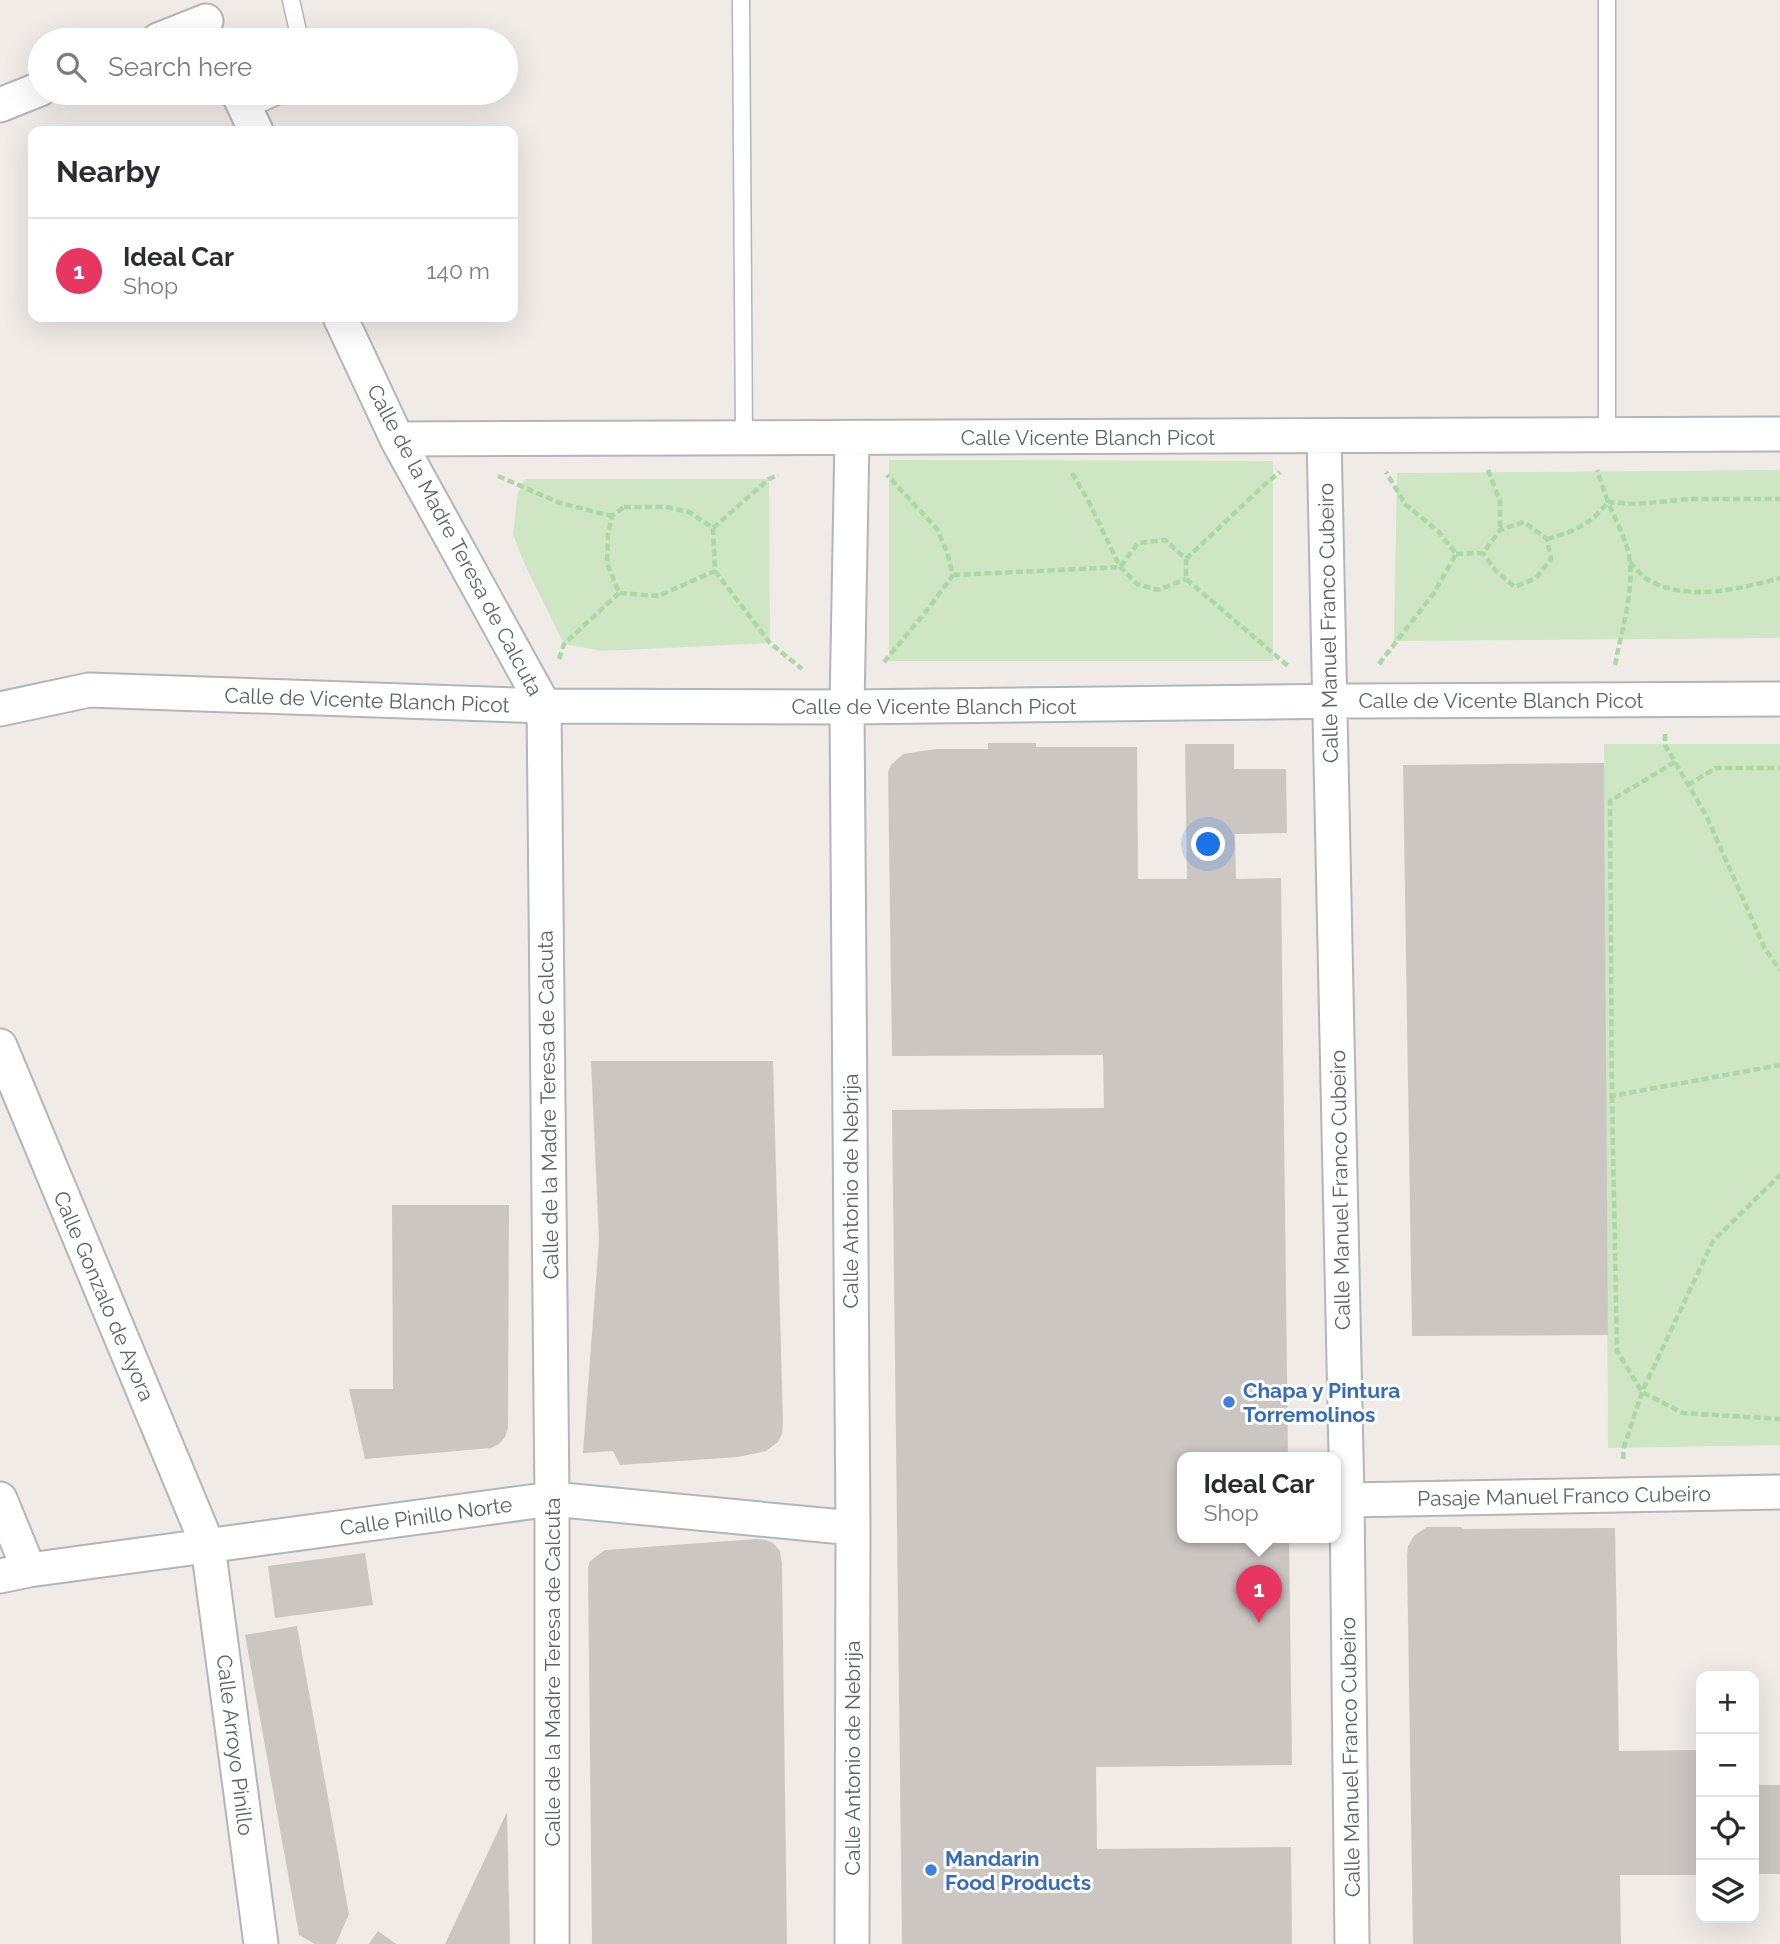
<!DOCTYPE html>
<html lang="en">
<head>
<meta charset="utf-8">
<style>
	body { margin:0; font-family:Raleway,sans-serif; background:#f7f7f7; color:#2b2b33 }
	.controls { position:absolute; right:21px; bottom:21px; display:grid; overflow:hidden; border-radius:14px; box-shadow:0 7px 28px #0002 }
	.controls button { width:63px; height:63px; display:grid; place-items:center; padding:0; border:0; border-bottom:2px solid #e1e1e2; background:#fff; color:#2b2b33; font:35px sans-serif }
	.you { position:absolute; left:1209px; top:845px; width:24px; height:24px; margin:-18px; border:5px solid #fff; border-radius:50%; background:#1a73e8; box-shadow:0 0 0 10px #1a73e833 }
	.badge { display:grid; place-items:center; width:46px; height:46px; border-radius:50%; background:#e63661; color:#fff; font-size:23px; font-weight:700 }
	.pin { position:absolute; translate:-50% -58px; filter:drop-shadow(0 2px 4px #0008) }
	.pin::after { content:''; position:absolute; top:37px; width:24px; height:21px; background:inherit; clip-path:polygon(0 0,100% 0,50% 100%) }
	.popup { position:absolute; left:1177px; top:1452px; width:164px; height:91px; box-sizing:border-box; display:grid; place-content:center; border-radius:14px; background:#fff; filter:drop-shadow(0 2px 5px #0005); font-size:23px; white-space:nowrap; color:#7c7c81 }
	.popup b { font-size:26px; color:#2b2b33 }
	.popup::after { content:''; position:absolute; left:50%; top:100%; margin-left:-14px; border:14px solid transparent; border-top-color:#fff }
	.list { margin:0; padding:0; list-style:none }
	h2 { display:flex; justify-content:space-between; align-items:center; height:91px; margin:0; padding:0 28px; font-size:30px }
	h2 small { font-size:23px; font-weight:400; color:#7c7c81 }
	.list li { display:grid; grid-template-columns:46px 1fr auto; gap:21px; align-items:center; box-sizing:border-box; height:105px; padding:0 28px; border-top:2px solid #e1e1e2 }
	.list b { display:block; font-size:26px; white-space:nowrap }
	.list p { margin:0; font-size:23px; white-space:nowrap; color:#7c7c81 }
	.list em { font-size:23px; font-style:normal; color:#7c7c81 }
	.icon { flex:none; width:38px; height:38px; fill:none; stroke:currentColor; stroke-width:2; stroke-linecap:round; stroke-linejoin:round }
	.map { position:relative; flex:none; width:1780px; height:1944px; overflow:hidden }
	.search { position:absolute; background:#fff; box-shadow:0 7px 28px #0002; left:28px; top:28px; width:490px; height:77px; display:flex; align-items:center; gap:18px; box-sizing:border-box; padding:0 24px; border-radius:38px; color:#7c7c81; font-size:26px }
	.panel { position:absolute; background:#fff; box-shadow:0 7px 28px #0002; left:28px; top:126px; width:490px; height:196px; border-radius:14px }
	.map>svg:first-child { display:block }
	.green { fill:#cfe6c4 }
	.building { fill:#ccc6c3 }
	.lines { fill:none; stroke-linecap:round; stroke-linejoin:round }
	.service-casing { stroke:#b1b6b8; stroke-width:19 }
	.minor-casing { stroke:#b1b6b8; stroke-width:37 }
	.path { stroke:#aad8a7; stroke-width:4.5; stroke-dasharray:7 3.5; stroke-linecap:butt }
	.service { stroke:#fff; stroke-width:16 }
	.minor { stroke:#fff; stroke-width:33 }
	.shop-dot { fill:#3f7fe0; stroke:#fff; stroke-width:2.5 }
	.labels { text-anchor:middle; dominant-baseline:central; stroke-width:6; stroke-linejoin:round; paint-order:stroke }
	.street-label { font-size:21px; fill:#5e6466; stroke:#fff }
	.shop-label { font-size:21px; font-weight:bold; fill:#366cbe; stroke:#fff; text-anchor:start }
</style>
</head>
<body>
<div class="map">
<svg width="1780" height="1944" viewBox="0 0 1780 1944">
	<rect width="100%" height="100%" fill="#f0ebe6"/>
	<path class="green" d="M889 460 1273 461V661H889Z
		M1780 470V638L1394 641 1397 473Z
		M525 479H769L770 643 603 651 564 644 524 563 513 534 518 493Z
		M1604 744H1780V1445L1608 1448Z"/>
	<path class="building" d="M988 743H1036V747H1137L1138 879H1187L1185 744H1234V769H1286L1287 833 1235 834 1236 879 1281 878 1288 1457H1182V1537H1289L1292 1765 1096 1767 1097 1849 1291 1847 1292 1944H902L892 1110 1104 1108 1103 1055 892 1056 888 772 891 765 903 754 936 749H988Z
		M1604 763 1608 1335 1412 1336 1403 765Z
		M591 1061H773L783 1423 782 1434 778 1442 766 1451 738 1457 620 1465 613 1451 583 1453 599 1240Z
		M392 1205H509L508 1428 505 1437 499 1444 491 1448 365 1459 349 1389H393Z
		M1427 1527H1461L1462 1529 1615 1528 1619 1751 1701 1750V1875H1620L1621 1944H1413L1407 1557 1408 1546 1414 1536Z
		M756 1539 766 1540 773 1543 780 1551 782 1564 787 1944H592L588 1568 590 1561 605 1550Z
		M365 1553 373 1605 275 1618 268 1566Z
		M297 1626 349 1914 336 1944H315L299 1935 245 1635Z
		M1754 1785H1780V1874H1754Z
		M507 1812 510 1944H445Z
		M378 1931 396 1944H369Z"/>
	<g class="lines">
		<defs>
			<path id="service" d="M291 0 300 40
				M741 0 744 438
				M1607 0V435
				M246 110 285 93"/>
			<path id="minor" d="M158 40 206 21
				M238 93 256 131
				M0 105 40 89
				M340 317 397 439 544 706 552 1499V1944
				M1324 436 1347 1500 1352 1944
				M397 439 1780 434
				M0 709 89 690 544 706 847 707 1349 701 1780 699
				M0 1046 208 1546 261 1944
				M0 1499 29 1570
				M1347 1500 1780 1492
				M0 1576 29 1570 552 1499 853 1528
				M852 1944 853 1528 847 707 852 438"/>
		</defs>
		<use href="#service" class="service-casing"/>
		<use href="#minor" class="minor-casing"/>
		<path class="path" d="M1488 470 1500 501V530
			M1072 473 1088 500 1120 567 1137 584 1158 590 1186 579
			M498 476 560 503 612 516
			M624 507H666L689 512 713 528 715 571 658 596 619 593 607 563 608 534 612 516Z
			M713 528 769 479 778 475
			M1547 539C1574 532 1591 524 1608 502L1597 470
			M1456 554 1483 553 1500 530 1524 522 1547 539 1551 559 1536 578 1515 587 1496 571 1483 553
			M1186 559 1263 486 1280 472
			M1630 562C1635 567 1640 574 1645 578 1684 603 1740 589 1780 578
			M715 571 770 643 802 669
			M953 575 1120 567 1138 543 1165 540 1186 559V579L1288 666
			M559 659 564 644 619 593
			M884 662 928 609 953 575 947 552 937 529 887 475
			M1379 664 1434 593 1456 554 1438 531 1405 504 1386 472
			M1615 665C1621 632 1633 596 1630 563 1628 542 1616 521 1608 502L1636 504 1690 499H1780
			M1665 734V745L1707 817 1765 949 1780 970
			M1675 762 1610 801 1612 1096 1780 1065
			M1688 785 1716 768H1780
			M1612 1096 1617 1351 1642 1392 1683 1413 1780 1419
			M1623 1459 1624 1447 1642 1392 1713 1241 1780 1175"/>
		<use href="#service" class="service"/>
		<use href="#minor" class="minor"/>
	</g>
	<g class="shop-dot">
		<circle cx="1229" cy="1402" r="7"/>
		<circle cx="931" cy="1870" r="7"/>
	</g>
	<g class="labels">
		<g class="street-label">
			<text x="1088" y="437">Calle Vicente Blanch Picot</text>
			<text transform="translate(455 540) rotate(62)">Calle de la Madre Teresa de Calcuta</text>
			<text transform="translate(1328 623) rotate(-91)">Calle Manuel Franco Cubeiro</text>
			<text transform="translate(367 700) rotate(2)">Calle de Vicente Blanch Picot</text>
			<text x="1501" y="700">Calle de Vicente Blanch Picot</text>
			<text x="934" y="706">Calle de Vicente Blanch Picot</text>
			<text transform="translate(548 1105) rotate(-91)">Calle de la Madre Teresa de Calcuta</text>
			<text transform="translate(1340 1190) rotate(-91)">Calle Manuel Franco Cubeiro</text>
			<text transform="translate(850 1191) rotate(-90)">Calle Antonio de Nebrija</text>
			<text transform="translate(104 1296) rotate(67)">Calle Gonzalo de Ayora</text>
			<text transform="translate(1564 1496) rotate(-1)">Pasaje Manuel Franco Cubeiro</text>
			<text transform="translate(426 1516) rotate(-8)">Calle Pinillo Norte</text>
			<text transform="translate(552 1672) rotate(-90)">Calle de la Madre Teresa de Calcuta</text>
			<text transform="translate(235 1745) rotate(83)">Calle Arroyo Pinillo</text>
			<text transform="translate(1350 1757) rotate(-91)">Calle Manuel Franco Cubeiro</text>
			<text transform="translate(852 1758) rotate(-90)">Calle Antonio de Nebrija</text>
		</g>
		<g class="shop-label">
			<text x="1243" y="1390">Chapa y Pintura<tspan x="1243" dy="24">Torremolinos</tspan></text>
			<text x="945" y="1858">Mandarin<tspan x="945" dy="24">Food Products</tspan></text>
		</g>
	</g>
</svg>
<div class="controls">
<button>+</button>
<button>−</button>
<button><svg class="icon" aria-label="locate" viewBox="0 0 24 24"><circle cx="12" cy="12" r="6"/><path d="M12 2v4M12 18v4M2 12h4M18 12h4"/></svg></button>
<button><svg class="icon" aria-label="layers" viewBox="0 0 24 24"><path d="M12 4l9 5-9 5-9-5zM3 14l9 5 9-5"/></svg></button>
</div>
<div class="you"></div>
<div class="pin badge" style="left:1259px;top:1623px">1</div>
<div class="popup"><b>Ideal Car</b>Shop</div>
<div class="search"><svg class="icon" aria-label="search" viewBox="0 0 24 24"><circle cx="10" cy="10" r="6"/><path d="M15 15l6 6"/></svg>Search here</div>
<section class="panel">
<h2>Nearby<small></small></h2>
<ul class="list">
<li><span class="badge">1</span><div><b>Ideal Car</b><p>Shop</p></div><em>140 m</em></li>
</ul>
</section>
</div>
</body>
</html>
